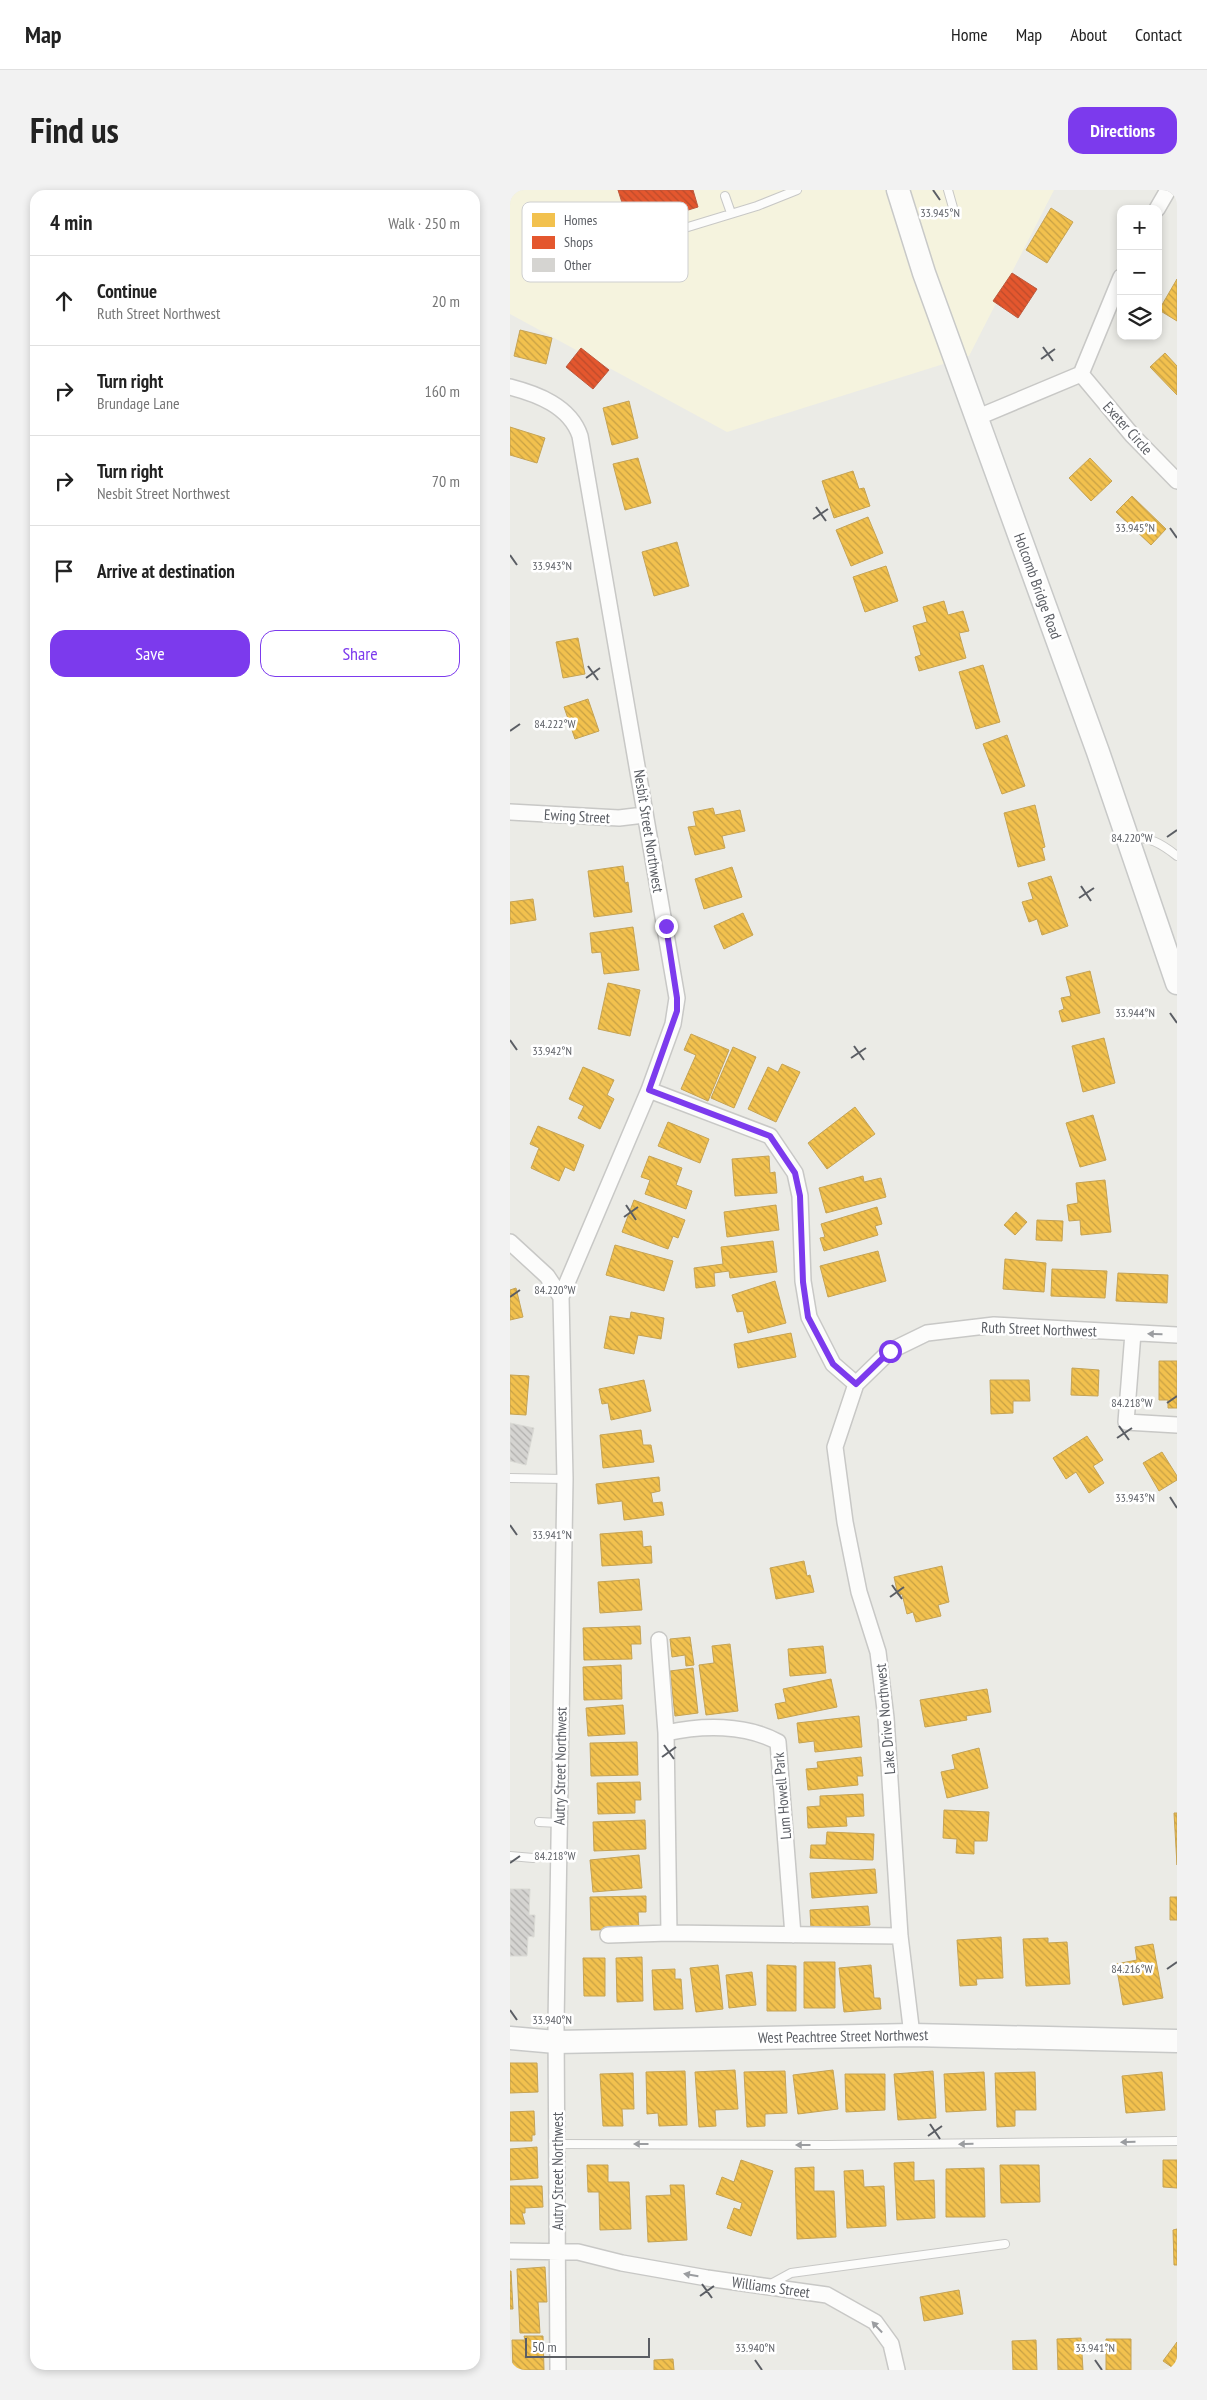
<!DOCTYPE html>
<html lang="en">
<head>
<meta charset="utf-8">
<style>
	body { margin:0; font-family:"PT Sans Narrow",sans-serif; background:#f2f2f2; color:#222 }
	.controls { position:absolute; right:15px; top:15px; display:grid; overflow:hidden; border-radius:10px; box-shadow:0 2px 8px #0003 }
	.controls button { width:45px; height:45px; display:grid; place-items:center; padding:0; border:0; border-bottom:1px solid #e0e0e0; background:#fff; color:#222; font:25px sans-serif }
	.scale { position:absolute; left:15px; bottom:12px; width:125px; box-sizing:border-box; padding-left:5px; border:2px solid #5b5e64; border-top:0; font-size:14px; line-height:18px; white-space:nowrap; color:#5b5e64; -webkit-text-stroke:4px #fff; paint-order:stroke }
	.stop { position:absolute; width:15px; height:15px; margin:-11px; border:4px solid #7c3aed; border-radius:50%; background:#fff }
	.stop.end { background:#7c3aed; border-color:#fff; box-shadow:0 1px 5px #0008 }
	.list { margin:0; padding:0; list-style:none }
	h2 { display:flex; justify-content:space-between; align-items:center; height:65px; margin:0; padding:0 20px; font-size:21px }
	h2 small { font-size:16px; font-weight:400; color:#767676 }
	.list li { display:grid; grid-template-columns:32px 1fr auto; gap:15px; align-items:center; box-sizing:border-box; height:90px; padding:0 20px; border-top:1px solid #e0e0e0 }
	.list b { display:block; font-size:19px; white-space:nowrap }
	.list p { margin:0; font-size:16px; white-space:nowrap; color:#767676 }
	.list em { font-size:16px; font-style:normal; color:#767676 }
	.actions { display:flex; gap:10px; padding:15px 20px }
	.actions a { flex:1; padding:11px 0; border:1px solid #7c3aed; border-radius:15px; text-align:center; font-size:18px; color:#7c3aed }
	.actions .main { background:#7c3aed; color:#fff }
	.icon { flex:none; width:28px; height:28px; fill:none; stroke:currentColor; stroke-width:2; stroke-linecap:round; stroke-linejoin:round }
	.map { position:relative; flex:none; width:667px; height:2180px; overflow:hidden; border-radius:15px }
	header { display:flex; align-items:center; gap:30px; box-sizing:border-box; height:70px; padding:0 25px; background:#fff; border-bottom:1px solid #e0e0e0 }
	header strong { font-size:24px }
	nav { display:flex; gap:28px; margin-inline-start:auto; font-size:18px }
	.intro { display:flex; align-items:center; justify-content:space-between; box-sizing:border-box; height:120px; padding:0 30px }
	h1 { margin:0; font-size:35px }
	.button { padding:12px 22px; border-radius:15px; background:#7c3aed; color:#fff; font-size:18px; font-weight:700 }
	main { display:flex; gap:30px; padding:0 30px }
	aside { flex:1; background:#fff; border-radius:15px; box-shadow:0 2px 8px #0003 }
	.map>svg:first-child { display:block }
	.commercial { fill:#f5f3de }
	.homes { fill:url(#homes-back-hatch); stroke:#c5a355 }
	.shops { fill:url(#shops-back-hatch); stroke:#bb593e }
	.building { fill:url(#building-back-hatch); stroke:#dadad5 }
	.lines { fill:none; stroke-linecap:round; stroke-linejoin:round }
	.lane-casing { stroke:#c8c8c6; stroke-width:10 }
	.street-casing { stroke:#c8c8c6; stroke-width:18 }
	.secondary-casing { stroke:#c8c9c8; stroke-width:25 }
	.lane { stroke:#fcfcfb; stroke-width:8 }
	.street { stroke:#fcfcfb; stroke-width:15 }
	.secondary { stroke:#fcfcfb; stroke-width:22 }
	.oneway { fill:#9b9da0 }
	.route { stroke:#7c3aed; stroke-width:6 }
	.ticks { fill:none; stroke:#5b5e64; stroke-width:2 }
	.labels { text-anchor:middle; dominant-baseline:central; stroke-width:5; stroke-linejoin:round; paint-order:stroke }
	.street-label { font-size:15px; fill:#5b5e64; stroke:#fff }
	.key { fill:#fff; stroke:#cecfd0; stroke-width:1 }
	.key-label { font-size:14px; fill:#5b5e64 }
	.ticks-label { font-size:12px; text-anchor:middle; fill:#5b5e64; stroke:#fff; stroke-width:5; stroke-linejoin:round; paint-order:stroke }
</style>
</head>
<body>
<header>
<strong>Map</strong>
<nav><a>Home</a><a>Map</a><a>About</a><a>Contact</a></nav>
</header>
<div class="intro"><h1>Find us</h1><a class="button">Directions</a></div>
<main>
<aside>
<h2>4 min<small>Walk · 250 m</small></h2>
<ul class="list">
<li><svg class="icon" aria-label="ahead" viewBox="0 0 24 24"><path d="M12 20V5M6 11l6-6 6 6"/></svg><div><b>Continue</b><p>Ruth Street Northwest</p></div><em>20 m</em></li>
<li><svg class="icon" aria-label="right" viewBox="0 0 24 24"><path d="M7 20v-9h11M14 6l5 5-5 5"/></svg><div><b>Turn right</b><p>Brundage Lane</p></div><em>160 m</em></li>
<li><svg class="icon" aria-label="right" viewBox="0 0 24 24"><path d="M7 20v-9h11M14 6l5 5-5 5"/></svg><div><b>Turn right</b><p>Nesbit Street Northwest</p></div><em>70 m</em></li>
<li><svg class="icon" aria-label="arrive" viewBox="0 0 24 24"><path d="M6 21V4h12l-3 4 3 4H6"/></svg><div><b>Arrive at destination</b></div></li>
</ul>
<div class="actions"><a class="main">Save</a><a>Share</a></div>
</aside>
<div class="map">
<svg width="667" height="2180" viewBox="0 0 667 2180">
	<defs>
		<pattern id="homes-back-hatch" width="6" height="6" patternUnits="userSpaceOnUse" patternTransform="scale(1.25)"><rect width="6" height="6" fill="#f2c14e"/><path d="M-1 5l2 2M0 0l6 6M5-1l2 2" fill="none" stroke="#c7a044"/></pattern>
		<pattern id="shops-back-hatch" width="6" height="6" patternUnits="userSpaceOnUse" patternTransform="scale(1.25)"><rect width="6" height="6" fill="#e4572e"/><path d="M-1 5l2 2M0 0l6 6M5-1l2 2" fill="none" stroke="#bc4b2b"/></pattern>
		<pattern id="building-back-hatch" width="6" height="6" patternUnits="userSpaceOnUse" patternTransform="scale(1.25)"><rect width="6" height="6" fill="#d5d4d1"/><path d="M-1 5l2 2M0 0l6 6M5-1l2 2" fill="none" stroke="#b0afad"/></pattern>
	</defs>
	<rect width="100%" height="100%" fill="#ebebe6"/>
	<path class="commercial" d="M0 0H544L459 166 217 242 0 124Z"/>
	<path class="homes" d="M541 18 563 32 537 73 516 60Z
		M667 89V131L649 120Z
		M10 140 42 148 36 174 4 166Z
		M655 163 667 176V205L640 177Z
		M119 211 128 248 102 255 93 218Z
		M0 237 35 248 27 273 0 265Z
		M128 268 141 313 115 320 103 274Z
		M580 268 602 291 581 311 559 288Z
		M343 281 349 299 354 298 360 316 324 328 312 291Z
		M622 306 656 339 641 355 606 322Z
		M358 327 373 363 341 376 326 340Z
		M167 352 179 396 144 406 132 362Z
		M376 376 388 411 355 422 343 387Z
		M434 411 438 425 453 421 459 441 449 443 456 468 409 481 405 467 411 465 403 436 417 432 413 417Z
		M68 448 75 484 53 488 46 452Z
		M473 475 490 532 466 539 449 482Z
		M78 509 89 541 65 549 54 517Z
		M497 545 515 596 492 604 473 554Z
		M525 615 535 657 532 658 535 670 508 677 494 623Z
		M203 618 205 625 230 620 235 641 212 646 215 658 185 665 178 637 186 636 183 622Z
		M113 676 115 693 118 692 122 722 84 727 78 681Z
		M222 677 232 707 194 719 185 689Z
		M541 686 558 736 532 745 527 729 519 732 512 712 523 709 518 693Z
		M23 709 26 730 0 734V712Z
		M233 723 243 745 214 759 204 736Z
		M123 737 129 780 94 784 91 762 82 763 80 743Z
		M580 781 590 823 552 832 549 821 554 819 551 808 561 806 556 787Z
		M98 793 130 800 120 846 88 839Z
		M181 844 219 860 198 911 171 899 186 865 174 860Z
		M594 848 605 893 573 902 562 856Z
		M223 857 246 867 224 918 201 908Z
		M272 874 290 882 266 932 238 919 258 877 268 882Z
		M73 877 104 890 97 905 104 909 90 939 68 928 74 916 59 909Z
		M345 917 365 944 317 979 298 953Z
		M583 925 596 970 570 977 556 933Z
		M158 932 199 949 190 973 148 956Z
		M28 936 74 955 64 981 55 977 49 991 21 978 29 958 20 954Z
		M139 966 172 978 166 995 182 1001 176 1019 135 1004 140 990 131 987Z
		M259 966 260 983 265 982 267 1003 225 1006 222 969Z
		M353 986 354 992 371 988 376 1007 316 1023 309 998Z
		M595 990 601 1042 571 1045 570 1030 559 1031 557 1015 568 1013 566 993Z
		M124 1010 175 1030 168 1048 163 1046 158 1059 112 1042Z
		M266 1015 269 1040 217 1047 214 1022Z
		M367 1017 372 1034 365 1036 368 1045 314 1061 310 1048 315 1047 311 1034Z
		M506 1022 517 1032 505 1045 494 1035Z
		M527 1030 553 1031 552 1051 526 1050Z
		M263 1051 267 1082 220 1088 219 1081 204 1083 205 1096 186 1098 184 1078 213 1074 211 1057Z
		M105 1055 163 1071 154 1101 96 1085Z
		M368 1061 376 1091 318 1107 310 1076Z
		M495 1069 536 1073 534 1102 493 1099Z
		M542 1079 597 1081 595 1108 541 1106Z
		M608 1083 658 1085 657 1113 606 1111Z
		M265 1091 276 1133 238 1143 233 1121 227 1122 222 1105Z
		M6 1098 13 1127 0 1130V1100Z
		M121 1122 154 1128 151 1149 128 1145 124 1164 94 1158 100 1126 120 1129Z
		M281 1143 286 1167 228 1178 224 1154Z
		M649 1171H667V1218H658V1210H649Z
		M562 1178 589 1180 588 1206 561 1205Z
		M0 1185 19 1186 16 1225 0 1224Z
		M134 1190 141 1221 101 1230 98 1213 92 1214 89 1199Z
		M480 1190H519L520 1211H503V1223L481 1224Z
		M131 1240 133 1255H141L144 1272 93 1278 90 1245Z
		M577 1246 593 1270 583 1276 594 1293 579 1303 566 1282 556 1289 543 1268Z
		M652 1262 667 1286V1290L649 1301 633 1273Z
		M149 1287 150 1301 141 1303 143 1313 152 1312 154 1325 114 1330 112 1311 88 1314 86 1294Z
		M132 1341 133 1357 141 1356 142 1373 92 1376 90 1344Z
		M294 1371 297 1386 300 1385 304 1402 266 1409 260 1378Z
		M432 1376 439 1412 428 1415 431 1426 406 1432 403 1422 397 1424 392 1404 388 1405 384 1387Z
		M129 1389 132 1420 90 1423 88 1392Z
		M130 1436 131 1454H121L122 1469 74 1470 73 1438Z
		M180 1447 184 1475 176 1476 175 1465 162 1467 160 1449Z
		M220 1454 228 1521 196 1525 189 1475 204 1473 202 1456Z
		M313 1456 316 1483 280 1486 278 1459Z
		M111 1475 112 1509 74 1510 73 1477Z
		M183 1478 188 1523 165 1526 160 1481Z
		M321 1489 327 1517 268 1529 265 1514 276 1512 273 1499Z
		M477 1499 481 1522 456 1526 457 1530 415 1537 410 1510Z
		M113 1515 115 1544 78 1546 76 1518Z
		M349 1526 352 1557 305 1562 304 1551 289 1553 287 1533Z
		M127 1552 128 1585 81 1586 80 1553Z
		M469 1558 478 1598 437 1608 431 1582 445 1579 442 1565Z
		M351 1567 353 1586H347L348 1595 298 1600 296 1579 308 1578 307 1572Z
		M130 1592 131 1610H125V1623L88 1624 87 1593Z
		M353 1604 354 1626 336 1627 337 1636 298 1638 297 1617 310 1616V1606Z
		M434 1620 479 1622 477 1651H464V1664L446 1663 447 1649 433 1648Z
		M664 1623H667V1675Z
		M135 1630 136 1659 84 1661 83 1632Z
		M317 1642 364 1644 363 1670 300 1668 301 1655H316Z
		M129 1665 132 1698 83 1702 80 1670Z
		M365 1679 367 1703 302 1708 300 1683Z
		M136 1706V1722H128L129 1739 81 1740 80 1707Z
		M660 1707H667V1730H660Z
		M358 1716 360 1735 301 1739 300 1720Z
		M491 1747 493 1788 466 1789 467 1795 450 1796 447 1750Z
		M538 1748V1753L557 1752 560 1794 516 1796 513 1749Z
		M643 1754 653 1808 613 1815 606 1774 627 1770 625 1757Z
		M132 1767 133 1811 107 1812 106 1768Z
		M73 1768H95V1806H74Z
		M294 1772H325V1818H294Z
		M208 1775 213 1819 186 1822 180 1778Z
		M257 1775 286 1776V1821H257Z
		M361 1775 364 1808H370L371 1819 334 1822 329 1778Z
		M165 1779V1789H171L173 1819 144 1820 142 1780Z
		M242 1782 246 1815 219 1818 216 1785Z
		M0 1873H27L28 1902 0 1903Z
		M225 1880 228 1919 205 1920 206 1936 189 1937 185 1882Z
		M323 1880 328 1919 288 1924 283 1885Z
		M175 1881 177 1935 149 1936 148 1923 137 1924 136 1882Z
		M275 1881 277 1923 255 1924V1936L237 1937 234 1882Z
		M423 1881 426 1928 388 1930 384 1884Z
		M474 1882 476 1920 436 1922 434 1884Z
		M525 1882 526 1920H505V1936L487 1937 485 1883Z
		M652 1882 655 1920 616 1923 612 1886Z
		M123 1883 124 1919H112L113 1936H93L90 1884Z
		M335 1884H375V1920L336 1922Z
		M24 1921 25 1945H22V1951H0V1922Z
		M27 1957 28 1988 0 1990V1959Z
		M231 1970 263 1981 241 2046 217 2038 224 2018 230 2020 232 2013 206 2004 212 1987 224 1992Z
		M653 1970H667V1998L653 1997Z
		M404 1972V1991L424 1990 425 2028 387 2030 384 1973Z
		M77 1975H98V1992H119L121 2039 90 2040 89 2002H78Z
		M490 1975H529L530 2012 491 2013Z
		M304 1977V2001H324L326 2047 287 2049 285 1978Z
		M474 1978 475 2027H436V1979Z
		M353 1980 354 1997 374 1996 376 2036 337 2038 334 1981Z
		M160 1995H174L177 2050 138 2052 136 2006 161 2005Z
		M0 1996H32L33 2017 15 2018V2023H12L15 2034H0Z
		M667 2039V2075H664L663 2040Z
		M35 2077 37 2112H28L30 2143H10L7 2079Z
		M0 2081H1L3 2119H0Z
		M449 2100 453 2124 414 2131 410 2107Z
		M14 2146H33L34 2180H3L2 2150H15Z
		M571 2148 573 2180H548L547 2149Z
		M596 2149H621V2180H596Z
		M526 2150 527 2180H503L502 2151Z
		M667 2152V2180H666L653 2171Z
		M163 2169 164 2180H144V2170Z"/>
	<path class="shops" d="M108 0H183L188 17 120 38Z
		M502 83 527 99 508 128 483 111Z
		M71 158 99 180 83 199 56 177Z"/>
	<path class="building" d="M0 1233 24 1238 16 1275 0 1271Z
		M0 1699H20L19 1725H25L24 1747 18 1746 17 1766H0Z"/>
	<g class="lines">
		<defs>
			<path id="lane" d="M438 0 444 21
				M215 6 221 23
				M88 47 109 58 247 16 287 0
				M58 68 101 53
				M619 648C639 646 652 654 667 666
				M0 1288 55 1289
				M29 1632 49 1633
				M0 1666 23 1668
				M46 1954 317 1955 667 1951
				M259 2095 281 2083 495 2054"/>
			<path id="street" d="M647 19 658 0
				M571 184 622 245 667 291
				M0 197C27 204 60 216 70 246L167 808 163 834 139 900 51 1107
				M466 228 571 184 611 87
				M0 622 109 628 134 625
				M139 900 260 946 285 983 290 1006 293 1091 299 1127 323 1174 346 1194
				M0 1052 37 1086 51 1107 55 1289 46 1834 48 2180
				M623 1143 616 1232 667 1235
				M149 1450 156 1543 159 1743
				M156 1543C192 1535 235 1534 268 1552L283 1745
				M98 1745 159 1743 390 1746
				M402 1845 390 1746 376 1528 368 1462 349 1402 335 1332 325 1257 346 1194 380 1161 417 1143 484 1135 667 1145
				M0 2061 68 2062 112 2073 197 2088 317 2105 365 2132 381 2154 387 2180"/>
			<path id="secondary" d="M388 0 414 83 588 562 667 793
				M0 1848 46 1852 402 1845 667 1851"/>
		</defs>
		<use href="#lane" class="lane-casing"/>
		<use href="#street" class="street-casing"/>
		<use href="#secondary" class="secondary-casing"/>
		<use href="#lane" class="lane"/>
		<use href="#street" class="street"/>
		<use href="#secondary" class="secondary"/>
	</g>
	<defs><path id="oneway-solid" d="M-6-.8H1V-3.2L6.5 0L1 3.2V.8H-6Z" transform="scale(1.25)"/></defs>
	<g class="oneway">
		<use href="#oneway-solid" transform="translate(645 1144) rotate(-178)"/>
		<use href="#oneway-solid" transform="translate(618 1952) rotate(179)"/>
		<use href="#oneway-solid" transform="translate(131 1954) rotate(-180)"/>
		<use href="#oneway-solid" transform="translate(456 1954) rotate(179)"/>
		<use href="#oneway-solid" transform="translate(293 1955) rotate(-180)"/>
		<use href="#oneway-solid" transform="translate(181 2085) rotate(-170)"/>
		<use href="#oneway-solid" transform="translate(367 2137) rotate(-133)"/>
	</g>
	<g class="lines">
		<path class="route" d="M156 736 167 808V821L139 900 260 946 285 983 290 1006 293 1092 298 1127 323 1174 346 1194 380 1161"/>
	</g>
	<path class="ticks" d="M423 0 430 10M533 157 543 171M531 169 545 159M306 317 316 331M303 329 318 319M660 338 667 348M0 365 7 375M78 476 88 490M76 488 90 478M0 541 10 534M657 647 667 640M571 696 581 711M569 708 584 698M660 823 667 833M0 850 7 860M344 856 354 870M341 868 356 858M116 1015 126 1030M114 1027 128 1017M0 1107 10 1100M657 1213 667 1206M609 1236 619 1250M607 1248 622 1238M660 1307 667 1318M0 1335 7 1345M382 1395 392 1409M380 1407 394 1397M154 1555 164 1569M152 1567 166 1557M0 1673 10 1666M657 1779 667 1772M0 1820 7 1830M420 1934 430 1949M418 1946 432 1936M192 2094 202 2108M190 2106 204 2096M245 2170 252 2180M585 2170 592 2180"/>
	<g class="labels">
		<g class="street-label">
			<text transform="translate(618 238) rotate(48)">Exeter Circle</text>
			<text transform="translate(528 396) rotate(70)">Holcomb Bridge Road</text>
			<text transform="translate(67 626) rotate(3)">Ewing Street</text>
			<text transform="translate(139 641) rotate(81)">Nesbit Street Northwest</text>
			<text transform="translate(529 1139) rotate(2)">Ruth Street Northwest</text>
			<text transform="translate(375 1529) rotate(-95)">Lake Drive Northwest</text>
			<text transform="translate(50 1576) rotate(-89)">Autry Street Northwest</text>
			<text transform="translate(272 1606) rotate(-95)">Lum Howell Park</text>
			<text transform="translate(333 1846) rotate(-1)">West Peachtree Street Northwest</text>
			<text transform="translate(47 1981) rotate(-90)">Autry Street Northwest</text>
			<text transform="translate(261 2097) rotate(8)">Williams Street</text>
		</g>
	</g>
	<rect x="12" y="12" width="166" height="80" rx="8" class="key"/>
	<rect x="22" y="23" width="23" height="14" fill="#f2c14e"/>
	<rect x="22" y="46" width="23" height="13" fill="#e4572e"/>
	<rect x="22" y="68" width="23" height="14" fill="#d5d4d1"/>
	<g class="key-label">
		<text x="54" y="35">Homes</text>
		<text x="54" y="57">Shops</text>
		<text x="54" y="80">Other</text>
	</g>
	<g class="ticks-label">
		<text x="430" y="27">33.945°N</text>
		<text x="625" y="342">33.945°N</text>
		<text x="42" y="380">33.943°N</text>
		<text x="45" y="538">84.222°W</text>
		<text x="622" y="652">84.220°W</text>
		<text x="625" y="827">33.944°N</text>
		<text x="42" y="865">33.942°N</text>
		<text x="45" y="1104">84.220°W</text>
		<text x="622" y="1217">84.218°W</text>
		<text x="625" y="1312">33.943°N</text>
		<text x="42" y="1349">33.941°N</text>
		<text x="45" y="1670">84.218°W</text>
		<text x="622" y="1783">84.216°W</text>
		<text x="42" y="1834">33.940°N</text>
		<text x="245" y="2162">33.940°N</text>
		<text x="585" y="2162">33.941°N</text>
	</g>
</svg>
<div class="controls">
<button>+</button>
<button>−</button>
<button><svg class="icon" aria-label="layers" viewBox="0 0 24 24"><path d="M12 4l9 5-9 5-9-5zM3 14l9 5 9-5"/></svg></button>
</div>
<div class="scale">50 m</div>
<div class="stop" style="left:380px;top:1161px"></div>
<div class="stop end" style="left:156px;top:736px"></div>
</div>
</main>
</body>
</html>
